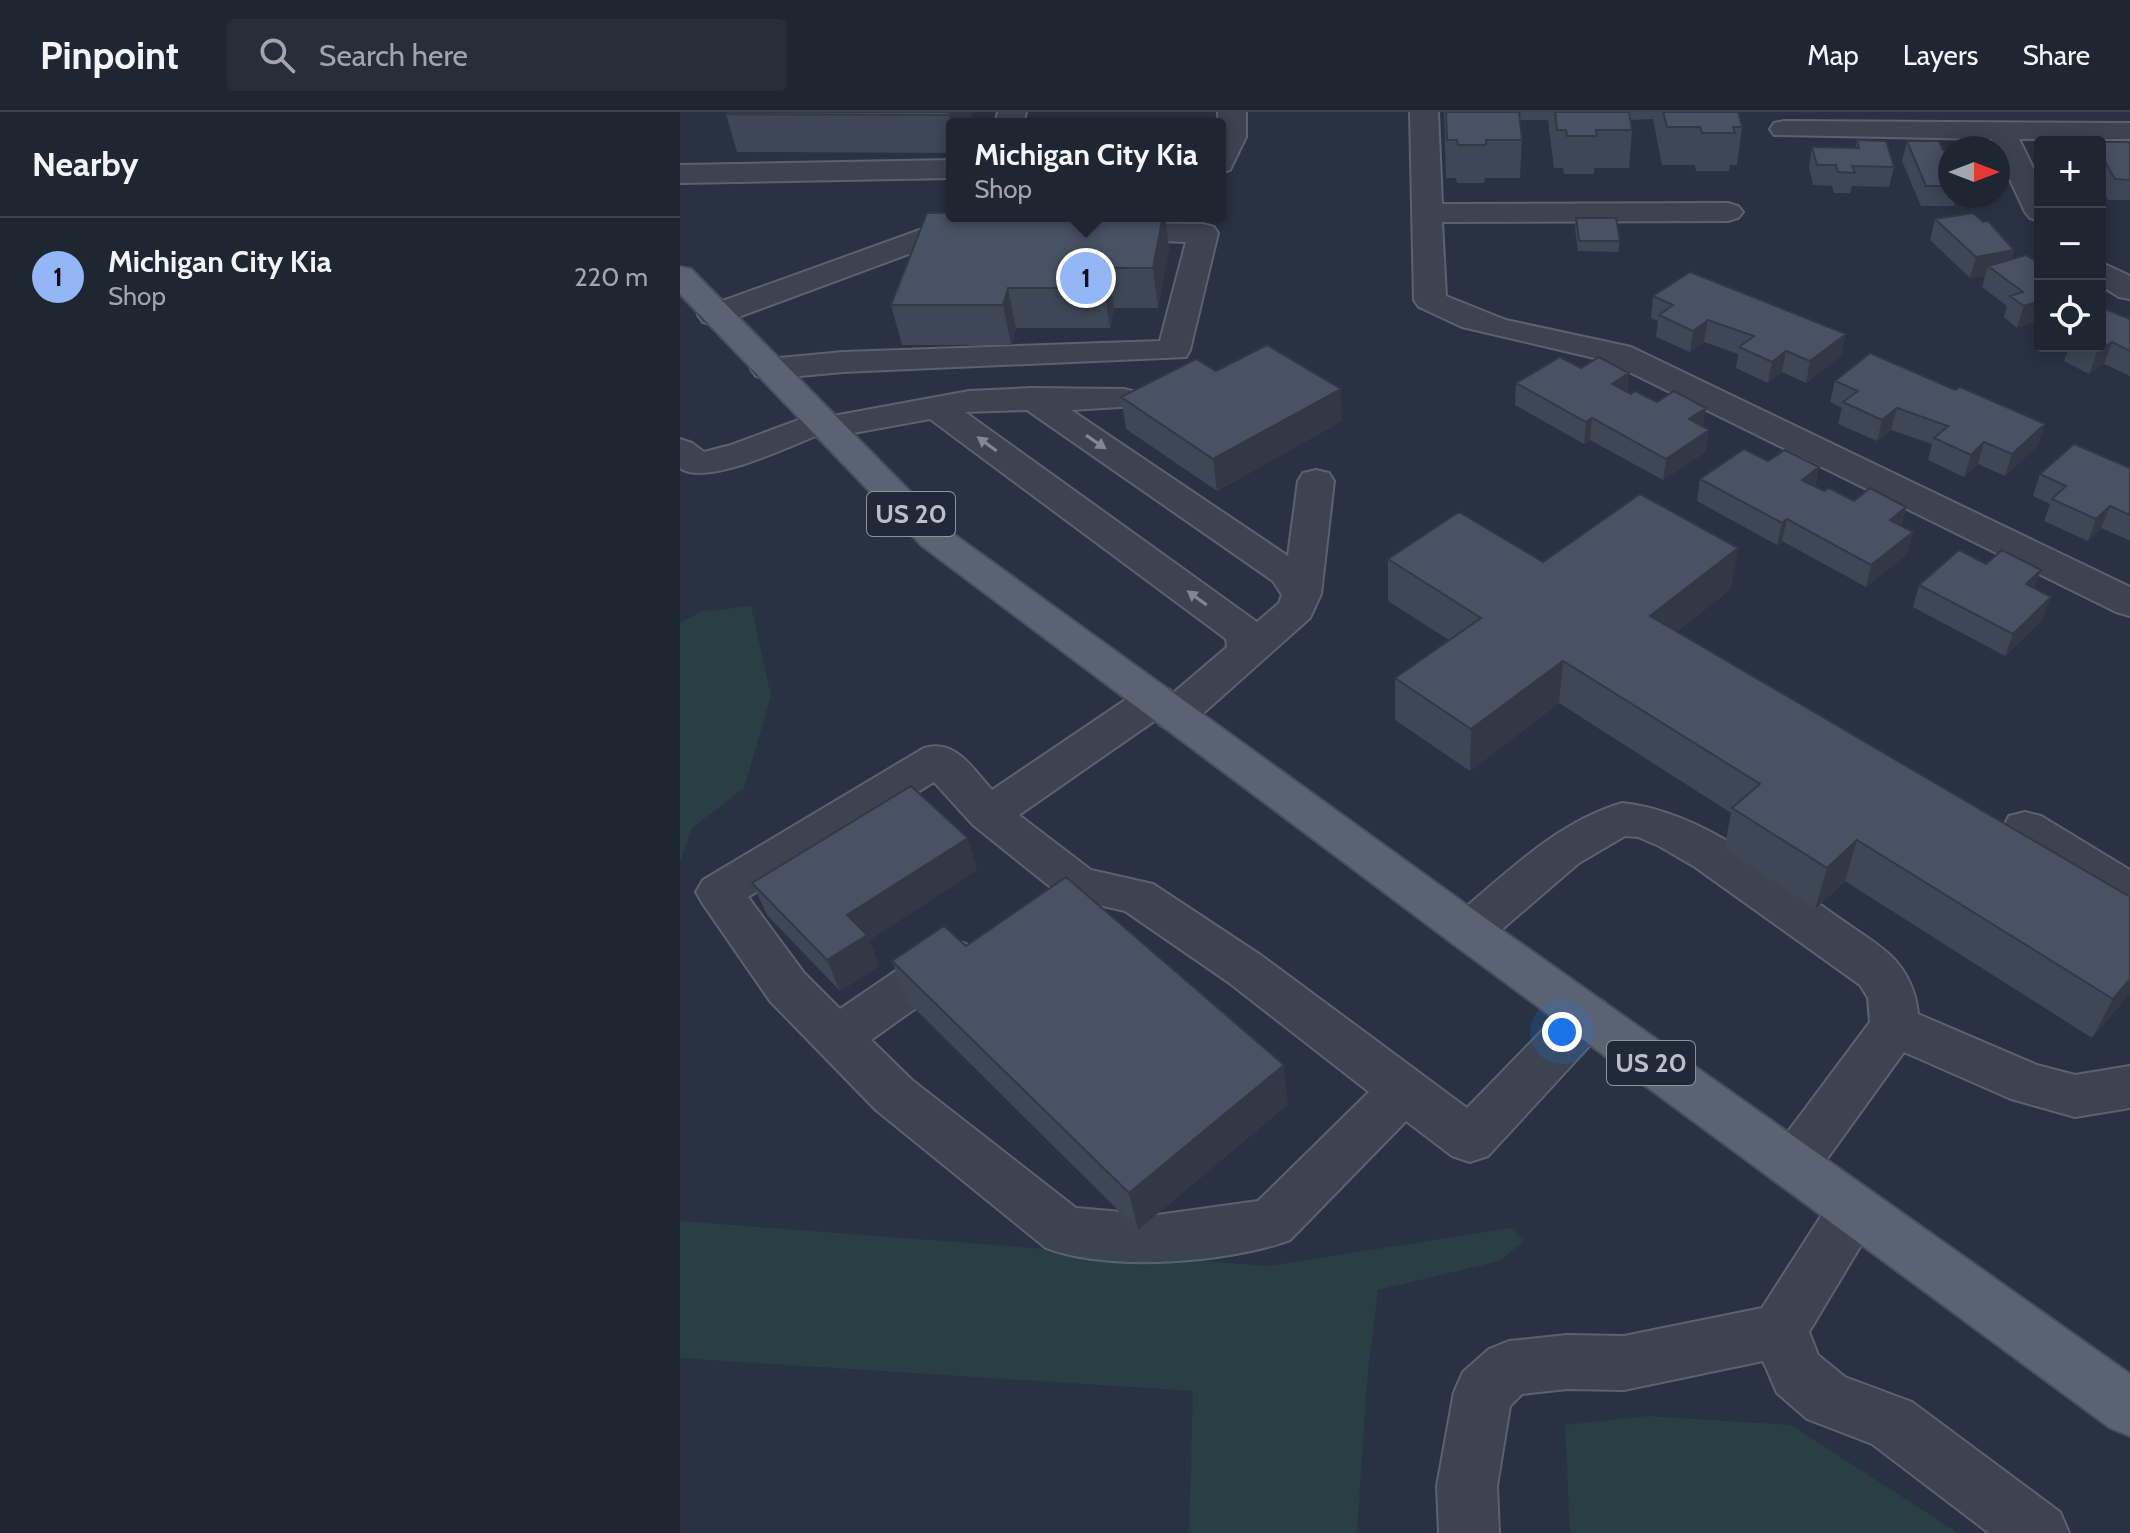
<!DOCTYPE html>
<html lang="en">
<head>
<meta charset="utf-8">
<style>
	body { margin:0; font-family:Cabin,sans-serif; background:#262e3a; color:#f1f3f6 }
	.controls { position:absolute; right:24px; top:24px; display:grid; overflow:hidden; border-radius:8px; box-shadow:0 4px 20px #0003 }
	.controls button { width:72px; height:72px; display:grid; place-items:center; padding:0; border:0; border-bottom:2px solid #3c434d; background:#1e2632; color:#f1f3f6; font:40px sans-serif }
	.compass { position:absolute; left:1258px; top:24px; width:72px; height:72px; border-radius:50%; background:#1e2632; box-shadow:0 4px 20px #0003; rotate:90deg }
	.you { position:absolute; left:882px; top:920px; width:28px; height:28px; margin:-20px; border:6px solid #fff; border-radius:50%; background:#1a73e8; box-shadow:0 0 0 12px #1a73e833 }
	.badge { display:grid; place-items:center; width:52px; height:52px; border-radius:50%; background:#94b6f6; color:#111; font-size:26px; font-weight:700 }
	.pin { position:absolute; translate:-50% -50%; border:4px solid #fff; box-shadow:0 2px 8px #0006 }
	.popup { position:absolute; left:266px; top:6px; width:280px; height:104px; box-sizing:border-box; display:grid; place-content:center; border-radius:8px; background:#1e2632; filter:drop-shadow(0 2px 6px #0005); font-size:26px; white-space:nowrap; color:#a1a5ac }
	.popup b { font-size:30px; color:#f1f3f6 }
	.popup::after { content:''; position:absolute; left:50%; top:100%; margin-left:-16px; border:16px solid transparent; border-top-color:#1e2632 }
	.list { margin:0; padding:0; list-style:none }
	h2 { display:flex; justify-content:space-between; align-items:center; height:104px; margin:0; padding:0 32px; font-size:34px }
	h2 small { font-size:26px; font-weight:400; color:#a1a5ac }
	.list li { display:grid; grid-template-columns:52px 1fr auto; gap:24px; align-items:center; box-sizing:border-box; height:120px; padding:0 32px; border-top:2px solid #3c434d }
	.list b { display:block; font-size:30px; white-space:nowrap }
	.list p { margin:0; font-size:26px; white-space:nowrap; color:#a1a5ac }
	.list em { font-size:26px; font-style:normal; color:#a1a5ac }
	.icon { flex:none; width:44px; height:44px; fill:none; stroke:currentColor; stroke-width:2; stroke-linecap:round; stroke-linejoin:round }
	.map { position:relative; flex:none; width:1450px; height:1421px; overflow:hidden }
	header { display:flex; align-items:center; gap:48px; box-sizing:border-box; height:112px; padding:0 40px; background:#1e2632; border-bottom:2px solid #3c434d }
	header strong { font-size:38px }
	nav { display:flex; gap:44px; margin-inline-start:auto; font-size:28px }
	.search { width:560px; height:72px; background:#262e3a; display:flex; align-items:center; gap:20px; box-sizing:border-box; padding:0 28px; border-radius:8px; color:#a1a5ac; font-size:30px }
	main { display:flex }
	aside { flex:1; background:#1e2632 }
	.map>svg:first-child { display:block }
	.green { fill:#2a3f43 }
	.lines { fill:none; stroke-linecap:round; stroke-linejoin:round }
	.minor-casing { stroke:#5a626f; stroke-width:4 }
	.major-casing { stroke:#464d5b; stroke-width:4 }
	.minor { fill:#3c4452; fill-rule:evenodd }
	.major { fill:#5a6372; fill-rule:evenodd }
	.wall { fill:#3d4756 }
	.shaded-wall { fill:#323946 }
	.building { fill:#475264; stroke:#323946; stroke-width:2 }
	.oneway { fill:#818895 }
	.labels { text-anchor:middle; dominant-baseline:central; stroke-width:7; stroke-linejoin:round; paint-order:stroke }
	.shield { fill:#202937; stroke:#8b939f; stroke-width:2 }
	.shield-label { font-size:26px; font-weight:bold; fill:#b9c0cc }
</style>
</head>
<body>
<header>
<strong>Pinpoint</strong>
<div class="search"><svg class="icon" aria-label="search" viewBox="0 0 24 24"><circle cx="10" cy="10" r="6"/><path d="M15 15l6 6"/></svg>Search here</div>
<nav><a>Map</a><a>Layers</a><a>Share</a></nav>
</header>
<main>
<aside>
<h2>Nearby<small></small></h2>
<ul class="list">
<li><span class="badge">1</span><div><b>Michigan City Kia</b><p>Shop</p></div><em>220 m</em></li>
</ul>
</aside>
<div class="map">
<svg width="1450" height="1421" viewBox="0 0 1450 1421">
	<rect width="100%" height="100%" fill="#283242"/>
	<path class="green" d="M71 494 91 584 64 676 12 716 0 750V511L20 500Z
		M0 1109 588 1154 831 1116 844 1129 819 1149 698 1178 687 1268 677 1421H509L513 1279 0 1246Z
		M968 1304 1111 1313 1278 1421H890L885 1313Z"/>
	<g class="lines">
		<defs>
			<path id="minor" d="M318 0H346L343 12H315Z
				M538 0H566V25L550 58 540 61Z
				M730 0H758L762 92 1048 91 1058 94 1063 100 1058 106 1048 109 762 110 766 184 826 208 951 235 1450 475V504L1436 500 927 249 782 215 739 195 734 188Z
				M1104 9 1450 11V27H1339L1360 70V109L1350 106 1345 100 1318 42V36L1311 27 1094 23 1090 17 1094 11Z
				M272 48V66L0 71V53Z
				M293 108 304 111 308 117 304 123 264 129 45 210 34 213 23 210 18 203 23 196 248 115Z
				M426 111 523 112 534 115 538 121 510 238 506 245 163 260 88 267 76 264 71 257 76 250 88 247 163 240 480 229 506 130 415 126 411 120 415 114Z
				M1420 150 1450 164V187L1439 185 1420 173Z
				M351 276 444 277 456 280 461 287 456 294 391 298 608 444 618 369 623 361 636 358 649 361 654 369 641 482 630 506 510 613 495 618 480 613 477 607 339 703 411 758 473 772 582 844 787 996 890 890 907 884 924 890 931 904 924 918 808 1044 790 1050 772 1044 726 1009 610 1128C548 1151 429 1160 366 1136L196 998 90 889 23 792 16 780 23 768 244 636C276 627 292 656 312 678L460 578 475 574 490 578 492 582 547 535 546 527 250 307 146 326 136 324C108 335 25 375 0 356V327L12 331 24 340 51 333 140 300 153 304 289 279ZM347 298 593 469 602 483 599 491 577 510 285 300ZM254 670 293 713 383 785 445 799 548 870 689 980 578 1089 477 1103 396 1096 232 968 191 928 288 859 295 846 288 833 271 827 254 833 160 897 124 861 68 785Z
				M942 691C1021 699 1093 759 1156 804 1174 817 1199 831 1215 848 1229 864 1236 881 1238 902L1357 953 1395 963 1450 954V996L1395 1005 1331 987 1224 940 1131 1069 1113 1076 1095 1069 1087 1053 1095 1037 1190 910 1188 886 1180 873 1015 755 979 734 958 725 945 724 899 751 805 832 789 837 773 832 766 819 773 806C826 762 875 711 942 691Z
				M1345 700 1361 704 1450 758V798L1434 792 1329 728 1323 716 1329 704Z
				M1175 1074 1194 1081 1202 1098 1129 1220 1138 1243 1165 1265 1232 1290 1380 1400 1389 1421H1309L1192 1332 1127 1307 1097 1281 1083 1249 944 1278 887 1277 842 1282 830 1294 817 1374 819 1421H759L757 1374 774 1280 783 1260 809 1237 829 1229 887 1223 944 1224 1082 1196 1156 1081Z"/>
			<path id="major" d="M0 155 11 157 268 418 805 806 1450 1262V1324L1430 1316 773 832 242 434 0 182Z"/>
		</defs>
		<use href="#minor" class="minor-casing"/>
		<use href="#major" class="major-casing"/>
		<use href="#minor" class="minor"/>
		<use href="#major" class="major"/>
	</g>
	<path class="wall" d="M47 0H293L288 12H272V41L57 40 46 2Z
		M764 0H1058L1062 15 1057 53H1050L1049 59H1016L1015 53H982L973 7 950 8 952 18 949 56H914V62H884L883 56H874L868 8H840L842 28 840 66H805L804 71H777L776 66H766Z
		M1177 28 1214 55 1209 75 1172 74 1170 81H1154L1152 74 1133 73 1129 55 1132 35 1175 36Z
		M1227 29 1263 38H1270V84H1288V85H1276L1274 94H1241L1222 49Z
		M1420 30H1450V88H1428L1420 74Z
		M272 104H485L489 137 478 196H434L430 216H336L331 233H222L211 193Z
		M896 106 940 129 938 140 898 139 895 117Z
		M1255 107 1334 138 1331 147 1360 152 1337 216 1324 205 1327 194 1302 175 1305 164 1290 166 1250 128Z
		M973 184 1161 244 1126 271 1102 260 1088 271 1056 256 1058 242 1024 230 1010 240 976 225 978 209 971 206Z
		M1450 207V264L1424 252 1409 262 1384 249 1389 235 1387 234H1420Z
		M901 256 949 261 947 280 1029 318 1025 340 983 368 910 328 904 332 835 293 836 271Z
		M536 259 662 309 537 379 446 317 441 285Z
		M1155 269 1275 278 1365 312 1358 333 1325 364 1298 352 1284 365 1248 348 1252 332 1211 318 1197 329 1158 312 1162 296 1150 290Z
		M1088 349 1139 355 1135 374 1144 379 1174 389 1226 395 1221 414 1227 442 1186 475 1102 429 1097 433 1017 389 1020 367Z
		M1450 356V427L1449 428 1421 416 1408 429 1364 409 1370 392 1353 384 1360 362Z
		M708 447 863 450 1051 477 997 519 1450 785V881L1412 926 1165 769 1135 797 1044 737 1051 701 879 591 790 659 715 608V566L769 528 708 489Z
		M1239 473 1355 477 1363 507 1325 544 1233 495Z
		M297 758 189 828 199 854 160 879 87 803 72 771Z
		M286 834 608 992 458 1118 227 889 212 849Z"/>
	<path class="shaded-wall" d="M270 0H293L288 12H272V18L269 3Z
		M483 104H485L489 137 478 196 473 156Z
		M1334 138 1328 159 1308 154 1305 164 1290 166 1296 145Z
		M428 156 434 196 430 216 424 176Z
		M328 176 336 216 331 233 323 193Z
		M1360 189V209L1337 216 1344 194Z
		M1028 208 1024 230 1010 240 1013 219Z
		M1166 222 1161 244 1126 271 1130 249Z
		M1432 230 1424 252 1409 262 1417 240Z
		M1106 239 1102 260 1088 271 1092 250Z
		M949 261 946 283 932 272Z
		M661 277 662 309 537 379 533 347Z
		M1026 296 1022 318 1009 307Z
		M1217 296 1211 318 1197 329 1202 308Z
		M912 306 910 328 904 332 906 310Z
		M1365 312 1358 333 1325 364 1332 342Z
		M1029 318 1025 340 983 368 986 347Z
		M1304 330 1298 352 1284 365 1291 343Z
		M1139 355 1134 377 1122 368Z
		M1430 394 1421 416 1408 429 1416 407Z
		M1226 395 1220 417 1210 408Z
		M1107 407 1102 429 1097 433 1102 411Z
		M1233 420 1227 442 1186 475 1191 453Z
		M1058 436 1051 477 964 545 970 504Z
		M1361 458 1353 480 1346 472Z
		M1371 485 1363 507 1325 544 1333 522Z
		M883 549 879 591 790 659 791 617Z
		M288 726 297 758 189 828 199 854 160 879 147 848 167 803Z
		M1177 728 1165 769 1135 797 1147 756Z
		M1450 867V881L1412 926 1433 887Z
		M604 953 608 992 458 1118 449 1081Z"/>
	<path class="building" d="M47 0H270L269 3 46 2Z
		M766 0H839L842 28H806V33H778L777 28H767Z
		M875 0H949L952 18H916L917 24H887L886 18H877Z
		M983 0H1058L1062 15H1053L1055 21H1022L1020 15H987Z
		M1177 28 1206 29 1214 55 1172 54 1175 61 1158 60 1156 53H1137L1132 35 1179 36Z
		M1227 29H1259L1263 38H1270V74H1246Z
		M1414 30H1450V68L1435 67 1420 41V30Z
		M247 101H272V104H483L473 156H428L424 176H328L323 193H211Z
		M1293 101 1303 110 1308 109 1334 138 1296 145 1255 107Z
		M896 106H936L940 129H899Z
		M1346 143 1360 152V189L1344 194 1330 184 1343 180 1308 154Z
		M1010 160 1166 222 1130 249 1106 239 1092 250 1059 235 1074 224 1028 208 1013 219 979 203 993 193 973 184Z
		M1420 195 1450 207V239L1432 230 1417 240 1404 234H1420Z
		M587 233 661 277 533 347 441 285 516 247 536 259Z
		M1190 241 1275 278 1280 275 1365 312 1332 342 1304 330 1291 343 1254 326 1268 314 1217 296 1202 308 1163 290 1178 279 1155 269Z
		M880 245 901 256 919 245 949 261 932 272 951 282 955 279 977 290 994 279 1026 296 1009 307 1029 318 986 347 912 306 906 310 836 271Z
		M1394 332 1450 356V403L1430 394 1416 407 1372 387 1386 374 1360 362Z
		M1064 337 1088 349 1105 338 1139 355 1122 368 1144 379 1149 376 1174 389 1190 376 1226 395 1210 408 1233 420 1191 453 1107 407 1102 411 1020 367Z
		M960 382 1058 436 970 504 1450 785V867L1433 887 1177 728 1147 756 1052 696 1080 672 883 549 791 617 715 566 801 506 708 447 779 400 863 450Z
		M1279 438 1306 452 1322 438 1361 458 1346 472 1371 485 1333 522 1239 473Z
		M231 674 288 726 167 803 187 823 147 848 72 771Z
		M386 765 604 953 449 1081 212 849 264 814 286 834Z"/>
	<defs><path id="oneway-solid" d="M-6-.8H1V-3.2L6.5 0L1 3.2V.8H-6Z" transform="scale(2)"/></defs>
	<g class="oneway">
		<use href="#oneway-solid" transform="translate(416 330) rotate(34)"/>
		<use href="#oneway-solid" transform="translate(307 332) rotate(-144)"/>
		<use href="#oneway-solid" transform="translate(517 486) rotate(-144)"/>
	</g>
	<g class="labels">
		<g class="shield">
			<rect x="187" y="380" width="88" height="44" rx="6"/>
			<rect x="927" y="929" width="88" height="44" rx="6"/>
		</g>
		<g class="shield-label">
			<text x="231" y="402">US 20</text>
			<text x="971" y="951">US 20</text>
		</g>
	</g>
</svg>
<div class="controls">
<button>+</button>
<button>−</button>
<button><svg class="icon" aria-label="locate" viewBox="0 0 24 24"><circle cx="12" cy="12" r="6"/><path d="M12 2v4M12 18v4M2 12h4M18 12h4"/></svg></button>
</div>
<svg class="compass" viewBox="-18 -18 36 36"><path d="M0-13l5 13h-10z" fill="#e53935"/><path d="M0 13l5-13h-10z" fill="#a1a5ac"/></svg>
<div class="you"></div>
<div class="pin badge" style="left:406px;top:166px">1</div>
<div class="popup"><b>Michigan City Kia</b>Shop</div>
</div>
</main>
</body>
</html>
